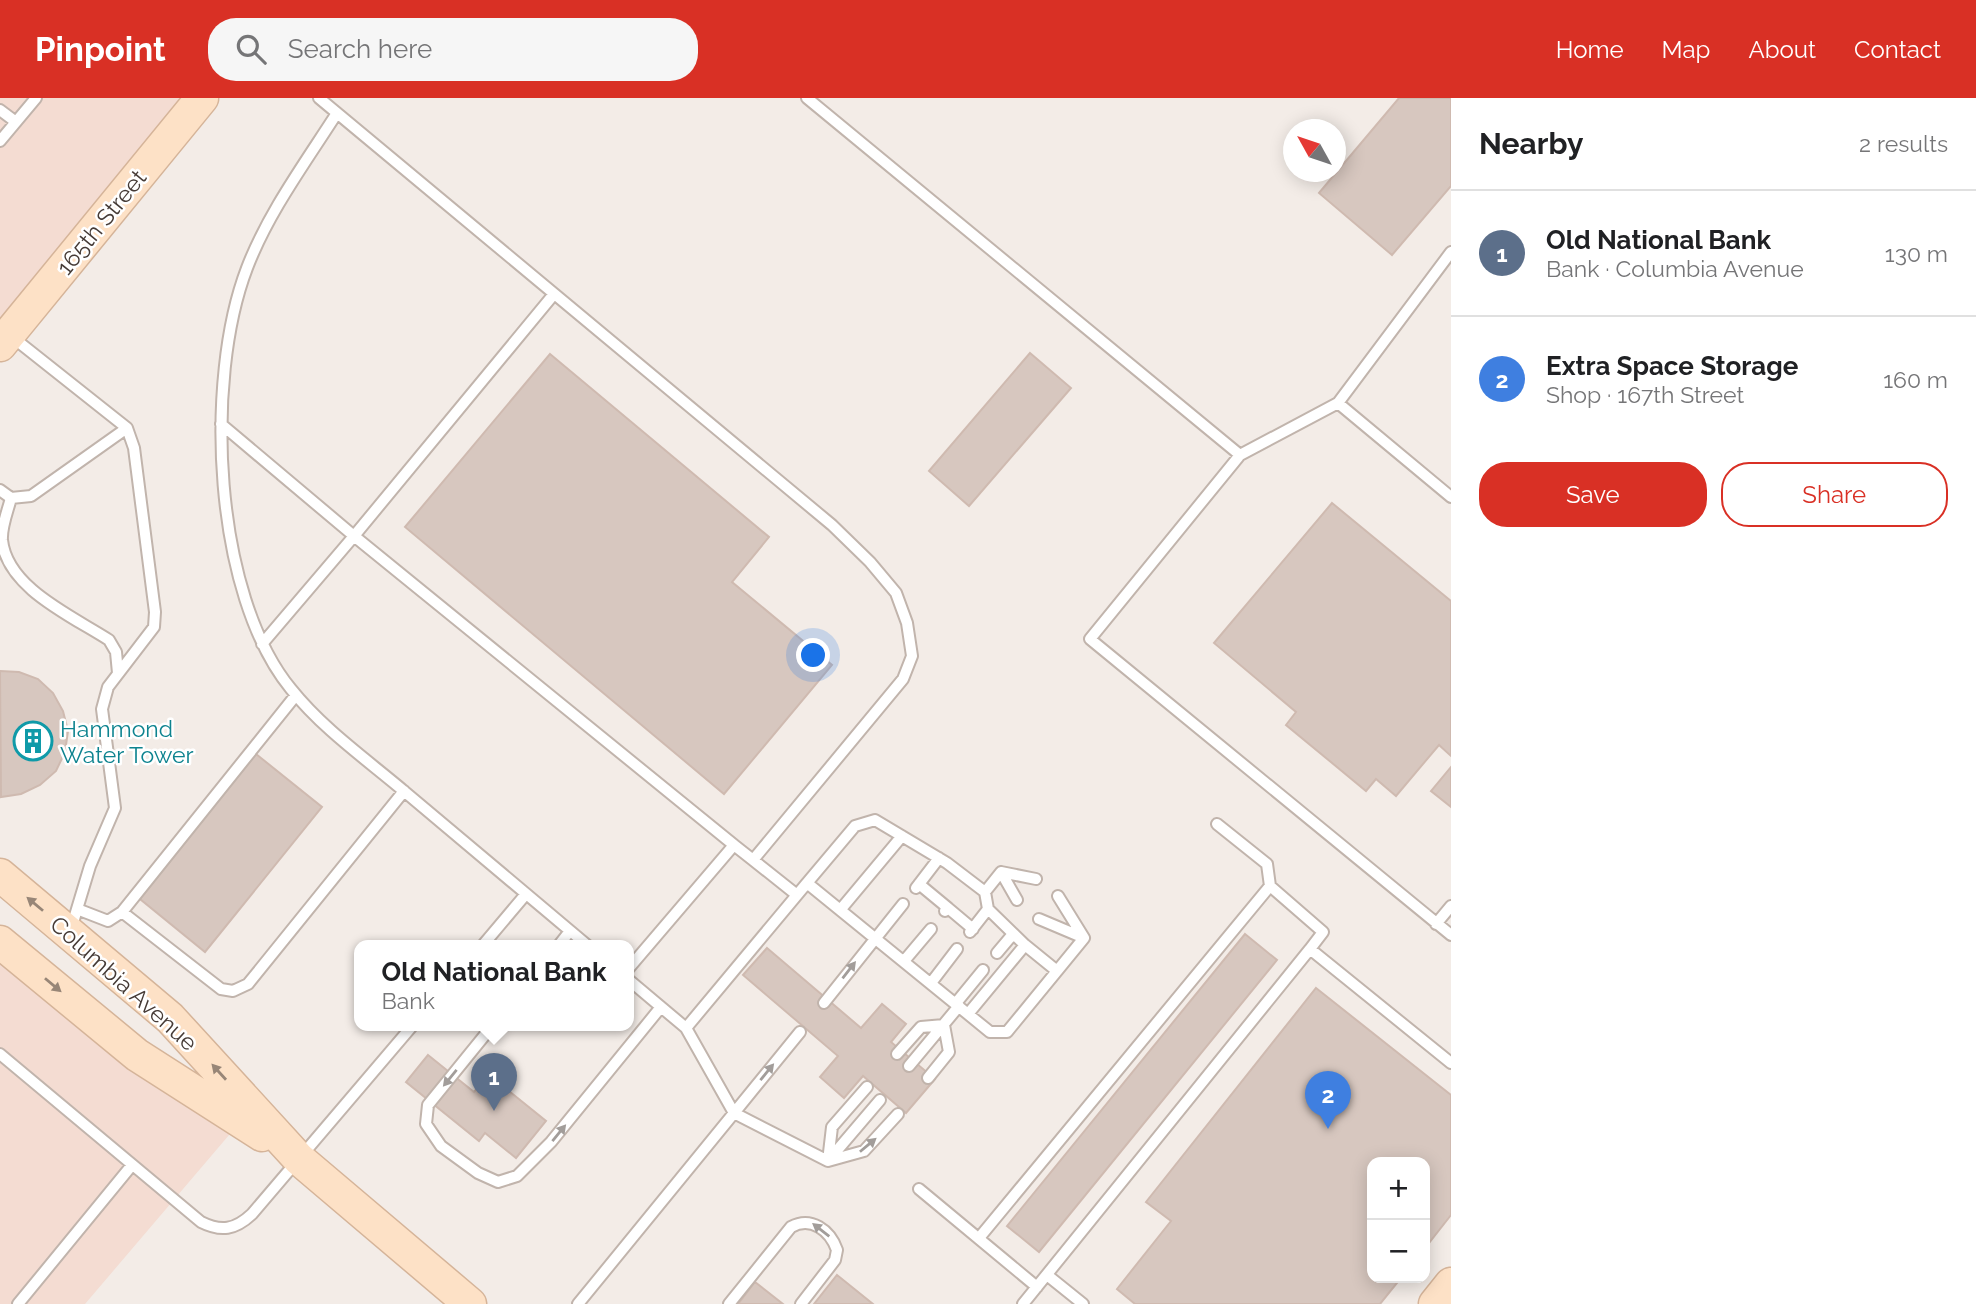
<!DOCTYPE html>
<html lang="en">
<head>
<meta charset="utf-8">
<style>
	body { margin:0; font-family:Raleway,sans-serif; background:#f6f6f6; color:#202124 }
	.controls { position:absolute; right:21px; bottom:21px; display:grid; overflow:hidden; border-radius:14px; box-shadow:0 4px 18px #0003 }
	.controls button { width:63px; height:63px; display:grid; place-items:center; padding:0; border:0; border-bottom:2px solid #e0e0e0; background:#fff; color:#202124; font:35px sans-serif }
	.compass { position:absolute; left:1283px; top:21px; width:63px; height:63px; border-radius:50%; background:#fff; box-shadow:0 4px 18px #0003; rotate:310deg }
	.you { position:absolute; left:814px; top:558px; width:24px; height:24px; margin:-18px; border:5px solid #fff; border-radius:50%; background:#1a73e8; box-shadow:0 0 0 10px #1a73e833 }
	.badge { display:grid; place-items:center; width:46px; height:46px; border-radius:50%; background:#d93025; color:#fff; font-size:23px; font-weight:700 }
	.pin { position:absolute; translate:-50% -58px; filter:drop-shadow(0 2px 4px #0008) }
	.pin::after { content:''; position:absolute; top:37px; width:24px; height:21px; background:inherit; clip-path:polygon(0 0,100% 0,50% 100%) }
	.popup { position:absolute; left:354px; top:842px; width:280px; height:91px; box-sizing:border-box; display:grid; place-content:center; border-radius:14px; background:#fff; filter:drop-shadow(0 2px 5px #0005); font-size:23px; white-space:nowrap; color:#757577 }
	.popup b { font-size:26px; color:#202124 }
	.popup::after { content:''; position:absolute; left:50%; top:100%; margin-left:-14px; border:14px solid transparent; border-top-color:#fff }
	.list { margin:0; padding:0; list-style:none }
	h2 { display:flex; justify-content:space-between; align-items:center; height:91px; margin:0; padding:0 28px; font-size:30px }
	h2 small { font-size:23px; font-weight:400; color:#757577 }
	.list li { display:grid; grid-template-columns:46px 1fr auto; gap:21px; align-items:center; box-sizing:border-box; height:126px; padding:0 28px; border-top:2px solid #e0e0e0 }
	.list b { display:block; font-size:26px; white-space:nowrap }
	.list p { margin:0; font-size:23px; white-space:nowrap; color:#757577 }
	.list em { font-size:23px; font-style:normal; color:#757577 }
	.actions { display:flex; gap:14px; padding:21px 28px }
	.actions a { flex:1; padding:16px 0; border:2px solid #d93025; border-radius:28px; text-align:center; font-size:24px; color:#d93025 }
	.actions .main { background:#d93025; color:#fff }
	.icon { flex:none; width:38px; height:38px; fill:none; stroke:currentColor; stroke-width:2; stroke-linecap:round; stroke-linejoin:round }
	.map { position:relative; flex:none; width:1451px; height:1206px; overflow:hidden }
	header { display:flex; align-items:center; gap:42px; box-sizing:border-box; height:98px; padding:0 35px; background:#d93025; color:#fff }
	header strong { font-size:33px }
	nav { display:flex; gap:38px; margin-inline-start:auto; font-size:24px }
	.search { width:490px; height:63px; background:#f6f6f6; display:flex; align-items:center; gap:18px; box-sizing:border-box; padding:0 24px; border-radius:28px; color:#757577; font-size:26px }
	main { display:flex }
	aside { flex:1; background:#fff }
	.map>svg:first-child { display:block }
	.commercial { fill:#f4dcd2 }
	.building { fill:#d7c7bf; stroke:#cfbab0; stroke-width:2 }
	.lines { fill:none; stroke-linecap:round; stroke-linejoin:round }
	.lane-casing { stroke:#c1b4ac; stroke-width:14 }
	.secondary-casing { stroke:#d5b499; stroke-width:35 }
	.lane { stroke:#fff; stroke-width:10 }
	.secondary { stroke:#fde1c6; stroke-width:32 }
	.oneway { fill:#988677 }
	.oneway2 { fill:#a29d9a }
	.labels { text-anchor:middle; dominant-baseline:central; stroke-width:5; stroke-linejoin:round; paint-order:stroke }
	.street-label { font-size:23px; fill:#463b36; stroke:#fff }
	.culture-label { font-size:23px; fill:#0d838f; stroke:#fff; text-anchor:start }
</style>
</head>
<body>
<header>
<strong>Pinpoint</strong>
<div class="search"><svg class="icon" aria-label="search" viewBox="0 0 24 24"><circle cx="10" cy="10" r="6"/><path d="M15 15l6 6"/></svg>Search here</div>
<nav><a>Home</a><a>Map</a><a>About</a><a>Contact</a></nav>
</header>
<main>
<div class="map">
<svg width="1451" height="1206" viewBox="0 0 1451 1206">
	<rect width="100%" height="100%" fill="#f3ece7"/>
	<path class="commercial" d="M0 0H193L0 235Z
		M0 852 235 1030 85 1206H0Z"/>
	<path class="building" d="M1399 0H1451V88L1392 157 1319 95Z
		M1030 255 1071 290 969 408 929 373Z
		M550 256 769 439 732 484 832 567 724 696 405 429Z
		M1332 405 1451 503V658L1439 647 1396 698 1376 681 1366 693 1286 627 1296 614 1214 545Z
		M0 573 19 574 38 581 53 595 63 613 68 633 65 654 56 673 40 687 21 696 1 699Z
		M256 656 322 709 205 854 140 801Z
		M1451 669V709L1431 693Z
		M1245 836 1277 862 1039 1154 1007 1128Z
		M767 850 861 930 882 906 906 926 891 944 935 981 906 1015 863 978 844 1000 820 979 838 958 743 877Z
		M1316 890 1451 997V1117L1425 1150V1064H1372V1180H1401L1380 1206H1135L1117 1191 1171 1123 1146 1104Z
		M428 957 474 994 488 976 546 1023 516 1060 485 1035 479 1043 406 984Z
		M837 1177 873 1206H814Z
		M755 1184 783 1206H738Z"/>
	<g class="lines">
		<defs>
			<path id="lane" d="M319 0 832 427 870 464 896 495 907 525 912 558 903 581 753 762 734 747 629 870
				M807 0 1240 357
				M0 12 16 24
				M337 15C305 65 268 115 247 170 204 282 213 496 291 591 323 631 366 661 405 694 465 745 526 796 587 847
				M0 43 36 0
				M554 196 354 438 734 747
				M11 238 127 330 134 350 155 514 154 529 108 589 102 611 115 710 90 768 71 831
				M1338 305 1451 154
				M221 326 354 438 262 546
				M0 392 11 400 31 398 127 330
				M1451 399 1338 305 1240 357 1090 541 1451 837
				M11 400C8 412 1 429 2 442 7 490 72 518 109 542L116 554 118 575
				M1217 726 1267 766 1270 788
				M753 762 797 797
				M1001 774 1017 802
				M919 786 948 810 945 813
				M916 790 939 760
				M985 794 1001 774 1036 781
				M948 810 973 831
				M77 811 108 823 122 814 296 597
				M841 811 902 738
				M122 814 221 891 233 893 248 886 404 693
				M1039 821 1084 840
				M1436 826 1451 808
				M970 834 988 811
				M483 847 526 796
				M559 847 570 833
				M997 855 1013 836
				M904 863 931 831
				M1057 873 1084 840 1058 798
				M931 885 957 851
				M824 905 903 806
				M956 905 983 872
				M968 916 1025 847
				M493 927 428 1007 426 1026 441 1048 478 1075 498 1084 517 1078 551 1044 661 909
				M686 930 807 785 990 934H1007L1057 873 1025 847 988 811 985 794 947 765 875 722 855 728 807 785
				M800 934 734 1015 828 1063 864 1053 898 1016
				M0 956 201 1124C221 1134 235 1132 252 1116L413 927
				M897 956 921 929 944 927 949 954 928 980
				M909 968 959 908
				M828 1063 832 1029 867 989
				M828 1063 880 1002
				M919 1091 1037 1189
				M979 1140 1270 788 1323 834 1310 851
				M1047 1177 1083 1206
				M18 1206 132 1067
				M578 1206 734 1015 686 930 629 882
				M729 1206 791 1129C811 1118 830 1132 837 1152L835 1162 801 1206
				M1023 1206 1310 851 1451 965"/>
			<path id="secondary" d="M0 247 202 0
				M0 777 170 920 299 1061 470 1206
				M0 844 137 957 262 1037
				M1435 1206 1451 1186"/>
		</defs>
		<use href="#lane" class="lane-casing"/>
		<use href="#secondary" class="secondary-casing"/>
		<use href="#lane" class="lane"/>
		<use href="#secondary" class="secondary"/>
	</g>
	<defs><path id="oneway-solid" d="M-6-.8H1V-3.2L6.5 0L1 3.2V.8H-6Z" transform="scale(1.75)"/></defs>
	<g class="oneway">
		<use href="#oneway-solid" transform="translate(35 806) rotate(-140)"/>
		<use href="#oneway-solid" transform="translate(53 887) rotate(40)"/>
		<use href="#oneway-solid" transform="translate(219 974) rotate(-132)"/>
	</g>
	<g class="oneway2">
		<use href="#oneway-solid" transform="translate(849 872) rotate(-52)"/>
		<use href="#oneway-solid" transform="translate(767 974) rotate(-51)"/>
		<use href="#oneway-solid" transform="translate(450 980) rotate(129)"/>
		<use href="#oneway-solid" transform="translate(559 1035) rotate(-51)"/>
		<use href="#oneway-solid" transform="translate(868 1047) rotate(-40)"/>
		<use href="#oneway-solid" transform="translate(821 1132) rotate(-142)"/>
	</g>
	<defs>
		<symbol id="building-ring" viewBox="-11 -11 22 22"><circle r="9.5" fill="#fff" stroke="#0f9aa8" stroke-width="1.5"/><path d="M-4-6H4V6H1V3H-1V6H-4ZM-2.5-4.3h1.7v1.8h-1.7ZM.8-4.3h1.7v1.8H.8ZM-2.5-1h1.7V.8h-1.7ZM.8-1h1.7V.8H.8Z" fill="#0f9aa8"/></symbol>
	</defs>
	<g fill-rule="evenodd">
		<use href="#building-ring" x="11" y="621" width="44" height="44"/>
	</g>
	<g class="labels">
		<g class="street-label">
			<text transform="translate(101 124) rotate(-51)">165th Street</text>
			<text transform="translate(124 885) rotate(42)">Columbia Avenue</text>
		</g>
		<g class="culture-label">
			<text x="60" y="630">Hammond<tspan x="60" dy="26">Water Tower</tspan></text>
		</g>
	</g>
</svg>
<div class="controls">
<button>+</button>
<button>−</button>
</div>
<svg class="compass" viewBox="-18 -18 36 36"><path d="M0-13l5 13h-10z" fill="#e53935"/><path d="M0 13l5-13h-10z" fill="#757577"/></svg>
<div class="you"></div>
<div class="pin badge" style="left:494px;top:1013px;background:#5c6f8a">1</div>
<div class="popup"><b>Old National Bank</b>Bank</div>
<div class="pin badge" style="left:1328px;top:1031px;background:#3f7fe0">2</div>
</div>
<aside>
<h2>Nearby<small>2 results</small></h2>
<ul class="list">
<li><span class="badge" style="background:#5c6f8a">1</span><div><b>Old National Bank</b><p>Bank · Columbia Avenue</p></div><em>130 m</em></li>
<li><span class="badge" style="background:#3f7fe0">2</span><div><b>Extra Space Storage</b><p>Shop · 167th Street</p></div><em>160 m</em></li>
</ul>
<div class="actions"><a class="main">Save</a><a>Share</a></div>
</aside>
</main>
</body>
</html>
